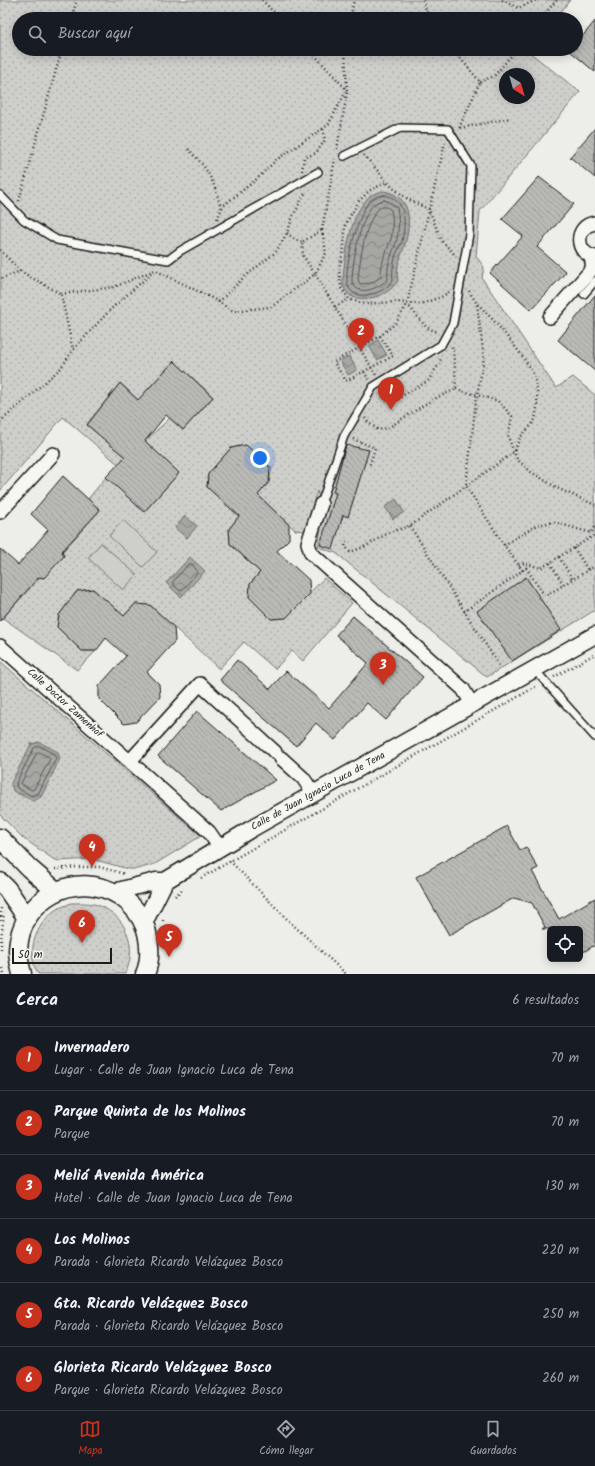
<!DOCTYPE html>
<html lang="es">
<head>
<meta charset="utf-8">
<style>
	body { margin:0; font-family:Kalam,sans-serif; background:#20242c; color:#f1f3f6 }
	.controls { position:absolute; right:12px; bottom:12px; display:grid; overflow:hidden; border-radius:6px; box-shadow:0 2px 10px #0003 }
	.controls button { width:36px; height:36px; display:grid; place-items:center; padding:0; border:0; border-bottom:1px solid #363941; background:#171b24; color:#f1f3f6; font:20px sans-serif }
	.compass { position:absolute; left:499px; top:68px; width:36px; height:36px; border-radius:50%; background:#171b24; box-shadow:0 2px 10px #0003; rotate:143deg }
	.scale { position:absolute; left:12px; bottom:10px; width:100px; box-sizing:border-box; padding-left:4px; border:2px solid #1c1c1c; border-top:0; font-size:11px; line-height:14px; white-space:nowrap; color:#1c1c1c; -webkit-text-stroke:3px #f6f6f2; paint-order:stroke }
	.you { position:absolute; left:260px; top:458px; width:14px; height:14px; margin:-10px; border:3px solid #fff; border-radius:50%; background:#1a73e8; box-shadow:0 0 0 6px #1a73e833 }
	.badge { display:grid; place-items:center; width:26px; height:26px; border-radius:50%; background:#c8321e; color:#fff; font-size:13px; font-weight:700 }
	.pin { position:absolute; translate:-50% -33px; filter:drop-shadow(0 1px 2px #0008) }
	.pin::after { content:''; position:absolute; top:21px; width:14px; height:12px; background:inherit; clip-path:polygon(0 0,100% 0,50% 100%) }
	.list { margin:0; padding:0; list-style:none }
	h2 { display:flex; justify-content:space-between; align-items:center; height:52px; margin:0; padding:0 16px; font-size:17px }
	h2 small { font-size:13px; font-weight:400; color:#9ea1a6 }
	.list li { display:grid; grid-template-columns:26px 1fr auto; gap:12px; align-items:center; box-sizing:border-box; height:64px; padding:0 16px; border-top:1px solid #363941 }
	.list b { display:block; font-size:15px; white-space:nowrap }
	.list p { margin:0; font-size:13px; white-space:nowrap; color:#9ea1a6 }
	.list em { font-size:13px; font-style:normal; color:#9ea1a6 }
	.icon { flex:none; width:22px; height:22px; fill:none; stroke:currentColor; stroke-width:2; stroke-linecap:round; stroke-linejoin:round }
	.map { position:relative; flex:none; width:595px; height:974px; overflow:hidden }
	.search { position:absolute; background:#171b24; box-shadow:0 2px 10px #0003; left:12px; right:12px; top:12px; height:44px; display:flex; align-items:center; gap:10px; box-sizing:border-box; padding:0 14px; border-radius:22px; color:#9ea1a6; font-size:15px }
	.sheet { height:436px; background:#171b24 }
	nav { display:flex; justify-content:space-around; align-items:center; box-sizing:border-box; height:56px; border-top:1px solid #363941; background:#171b24; font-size:11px; color:#9ea1a6 }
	nav a { display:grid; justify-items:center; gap:2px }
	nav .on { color:#c8321e }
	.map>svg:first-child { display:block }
	.green { fill:url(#green-dots); stroke:#757574; fill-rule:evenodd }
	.pitch { fill:#cececb; stroke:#757574 }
	.water { fill:url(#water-waves); stroke:#6f6f6d }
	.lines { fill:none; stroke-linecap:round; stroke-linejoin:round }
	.shore { stroke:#535352; stroke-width:1 }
	.building { fill:url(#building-back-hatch); stroke:#1c1c1c }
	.service-casing { stroke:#1c1c1c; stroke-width:10 }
	.minor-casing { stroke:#1c1c1c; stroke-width:16 }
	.tertiary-casing { stroke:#1c1c1c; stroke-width:19 }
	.secondary-casing { stroke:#1c1c1c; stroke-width:21 }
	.path { stroke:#1c1c1c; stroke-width:2.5; stroke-dasharray:1 3; stroke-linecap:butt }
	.service { stroke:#f6f6f2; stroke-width:7 }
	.minor { stroke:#f6f6f2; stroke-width:13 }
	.tertiary { stroke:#f6f6f2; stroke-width:16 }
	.secondary { stroke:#f6f6f2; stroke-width:18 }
	.labels { text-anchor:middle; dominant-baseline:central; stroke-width:4; stroke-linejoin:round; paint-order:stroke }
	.street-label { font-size:10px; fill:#1c1c1c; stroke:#f6f6f2 }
</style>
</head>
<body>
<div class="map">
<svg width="595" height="974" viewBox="0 0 595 974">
	<defs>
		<pattern id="green-dots" width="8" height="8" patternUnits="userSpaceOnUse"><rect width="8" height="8" fill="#cececb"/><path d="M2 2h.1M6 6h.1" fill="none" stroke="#b0b0ae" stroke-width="1.8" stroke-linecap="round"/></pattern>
		<pattern id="water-waves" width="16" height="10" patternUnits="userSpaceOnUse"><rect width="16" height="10" fill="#a6a6a3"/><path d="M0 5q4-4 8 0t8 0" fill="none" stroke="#868684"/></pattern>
		<pattern id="building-back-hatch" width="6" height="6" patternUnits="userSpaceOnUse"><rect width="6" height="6" fill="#b9b9b6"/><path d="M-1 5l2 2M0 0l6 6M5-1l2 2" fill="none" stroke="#9e9e9c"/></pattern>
	</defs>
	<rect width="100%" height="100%" fill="#edede9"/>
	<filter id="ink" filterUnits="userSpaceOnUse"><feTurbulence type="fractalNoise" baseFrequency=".025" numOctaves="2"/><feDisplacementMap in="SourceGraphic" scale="8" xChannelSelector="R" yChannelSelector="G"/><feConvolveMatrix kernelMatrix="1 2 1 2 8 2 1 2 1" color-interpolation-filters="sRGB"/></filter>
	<g filter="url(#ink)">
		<path class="green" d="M0 0H570L555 19H19V49H531L529 52 580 92 480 211 476 256 484 267 482 278 556 388 573 377 595 395V610L487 677 336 553 318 547 323 512 317 491 305 531 295 530 258 495 269 482 272 468 246 445 231 448 208 474 207 487 239 516 229 529 230 544 260 572 250 584 249 597 271 619 286 618 324 578 352 603 303 661 292 651 275 669 244 642 219 669 150 605 135 604 124 616 93 589 77 591 59 615 57 627 82 651H96L77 670 3 618 100 510 88 499 106 477 144 512 179 473 145 441 170 418 183 430 213 397 174 361 143 394 161 421 120 383 87 424 125 457 118 464 63 417 0 491ZM505 74H529V98H505Z
			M0 661 201 836 155 864 138 869H128L92 859 59 861 53 859 23 838 0 815Z
			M71 903C83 903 94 902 104 908 129 920 137 951 125 974H38C25 953 36 925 54 911 59 907 66 906 71 903Z"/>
		<path class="pitch" d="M123 520 157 552 143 567 109 536Z
			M101 543 137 575 123 590 88 558Z"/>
		<path class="water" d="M384 191C411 196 411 219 406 241 402 256 395 266 398 281 392 290 381 297 370 298 359 300 346 298 343 285 342 279 344 272 344 267 347 246 351 216 366 200 371 194 377 192 384 191Z
			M378 340 387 355 377 360 369 346Z
			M349 356 357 370 348 375 340 361Z
			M396 499 404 512 393 519 385 507Z
			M185 516 197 526 187 538 175 528Z
			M190 557 205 571 181 597 166 583Z
			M39 742 58 752 60 759 41 797 33 801 13 791 11 783 31 744Z"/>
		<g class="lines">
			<path class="shore" d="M384 195C407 199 406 222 402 241 400 247 396 252 395 258 393 266 392 272 393 280 389 287 379 293 371 294 362 296 354 296 349 288 341 274 358 216 368 203 372 198 378 196 384 195Z
				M384 200 390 202 397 208C399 218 399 228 397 239 393 254 386 263 388 279 379 288 358 298 352 282 352 263 360 219 373 205 376 202 380 201 384 200Z
				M381 207H387L391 210C393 219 393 229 391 239 387 251 380 263 381 277L371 283 361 284 359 282 358 279C360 261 365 217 381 207Z
				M189 564H192L198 572 182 590 180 591 173 584V582Z
				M39 746 54 754 56 759 38 794 32 796 17 788 16 783 34 748Z
				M39 752 49 757 50 759 34 789 32 790 22 785 21 783 37 753Z"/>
		</g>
		<path class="building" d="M595 21V72L570 51 572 49H576V44Z
			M595 128V178L570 157Z
			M539 177 574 204 537 247 566 272 531 310 490 273 523 236 502 219Z
			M595 295V371L558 340Z
			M174 361 213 397 183 430 166 415 145 441 179 473 144 512 106 477 125 457 87 425 120 383 138 400Z
			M246 445 270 467 269 482 258 495 289 525V539L277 551 309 580 310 594 286 618 271 619 249 597 250 584 260 572 230 544 229 529 239 516 207 487 208 474 231 448Z
			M346 445 369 450 348 517 343 515 333 549 320 545 336 493 333 492Z
			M63 476 100 510 62 551 64 556 44 578 39 577 0 621V549L18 565 48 530 31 514Z
			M526 577 561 630 512 661 477 611Z
			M93 589 124 616 135 604 150 605 174 627 175 641 147 672 159 684 160 697 136 722 124 724 99 699V686L126 656 106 638 96 651H82L57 627 59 615 77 591Z
			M353 616 423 677 386 720 367 703 335 740 316 723 296 746 220 680 237 660 270 689 286 671 329 708 368 663 336 635Z
			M197 711 260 766 276 780 221 811 158 756Z
			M507 826 520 850 526 847 538 868 532 871 559 919 595 898V945L580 954V929H542L545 927 532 903 514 898 449 935 416 877Z"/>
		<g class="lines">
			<defs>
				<path id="service" d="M0 195 24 220 57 240 168 260 180 251 318 172
					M584 294 595 281
					M321 504 344 436 373 387 441 345 453 323 469 234 471 166 448 129 400 128 344 156
					M534 669 595 737"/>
				<path id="minor" d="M595 223C574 226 575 254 595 257
					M550 317 593 268 591 257
					M321 504 308 543 311 553 463 689 472 704
					M0 512 53 454
					M0 646 209 832 220 848
					M281 758 303 778 314 794
					M130 761 200 684 275 752"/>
				<path id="tertiary" d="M114 892 156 881H165
					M144 923 165 881 251 829 595 635"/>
				<path id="secondary" d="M0 838 29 868 56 891
					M0 882 7 889 27 918
					M22 974C20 966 18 958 18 950 20 898 76 868 120 896 132 904 141 916 146 929 150 944 151 960 145 974"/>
			</defs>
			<use href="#service" class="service-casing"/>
			<use href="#minor" class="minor-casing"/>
			<use href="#tertiary" class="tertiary-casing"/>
			<use href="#secondary" class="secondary-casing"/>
			<path class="path" d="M262 0 280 19
				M423 0 429 19
				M502 0 518 8 537 0
				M71 19 77 0
				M350 19 354 0
				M540 19 557 0
				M309 49 347 90 345 49
				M453 49 480 82 459 128
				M480 82 494 76 517 49
				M460 128 511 118
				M188 149C209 170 213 179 221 208
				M337 149 347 93
				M364 155 387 182
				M302 171 304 158 316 153 325 140 323 129
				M19 201 62 49
				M217 219 223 206 258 178 276 160 328 125 347 90
				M322 230 335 159
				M322 230 326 253 315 274 303 256 302 242Z
				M287 233 294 239 302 242
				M0 250 20 271 0 279
				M20 271 61 294 73 350
				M469 291 477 304 484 358 476 401 466 486 504 545 523 571
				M449 292 441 297 421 304 395 302 365 304 349 299 341 288 339 269 344 247 345 225 359 201 369 191 387 182C400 195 413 203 429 209L441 240 456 256
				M61 294 114 287 155 270 212 298 233 311 271 307 315 274 376 375
				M219 302 243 278 276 252 287 233 293 216 306 191
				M407 304 427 328 438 332
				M335 307 349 299
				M380 336 393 356 346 381 334 362 380 336 396 323 407 304 445 143
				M364 372 369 380
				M456 389 498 401 512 416 508 437 517 459 531 472 559 489 595 505
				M390 403 428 381 439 364 442 356
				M365 418 368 422 378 430 388 428 432 400 456 389 455 367 452 345
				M0 422 61 368 73 350 111 309 152 273
				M353 439 375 448 369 467
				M410 526 502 670
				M346 541 345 546 350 552 364 547 390 532 410 526 514 452C516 447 518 442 520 438 524 432 534 424 535 419 538 407 538 390 535 379 531 363 490 314 477 304
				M504 545 537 525 554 522 591 533 595 527
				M574 548 588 570
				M559 557 573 580
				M550 563 564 585
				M519 565 524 563 541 568 595 535
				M464 612 526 568 545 596 595 566
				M554 677 595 654
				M230 861 289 921 346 974
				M55 869 77 867H99L125 874
				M201 878 537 686
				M175 896 184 888
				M0 921 1 908
				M163 929V918
				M1 949V939L4 913
				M3 968 4 974"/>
			<use href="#service" class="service"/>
			<use href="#minor" class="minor"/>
			<use href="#tertiary" class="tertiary"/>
			<use href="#secondary" class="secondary"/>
		</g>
	</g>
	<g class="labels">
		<g class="street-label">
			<text transform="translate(65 703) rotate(42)">Calle Doctor Zamenhof</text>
			<text transform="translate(318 791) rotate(-29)">Calle de Juan Ignacio Luca de Tena</text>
		</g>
	</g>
</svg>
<div class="controls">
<button><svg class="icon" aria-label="locate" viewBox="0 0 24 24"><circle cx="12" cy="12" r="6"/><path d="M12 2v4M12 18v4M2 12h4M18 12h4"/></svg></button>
</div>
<svg class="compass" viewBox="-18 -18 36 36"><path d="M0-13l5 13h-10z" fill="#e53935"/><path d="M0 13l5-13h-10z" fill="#9ea1a6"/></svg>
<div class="scale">50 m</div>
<div class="you"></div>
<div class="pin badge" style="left:391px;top:410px">1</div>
<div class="pin badge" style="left:361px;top:351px">2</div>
<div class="pin badge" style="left:383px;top:685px">3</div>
<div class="pin badge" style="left:92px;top:867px">4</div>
<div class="pin badge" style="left:169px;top:957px">5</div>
<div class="pin badge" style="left:82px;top:943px">6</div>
<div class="search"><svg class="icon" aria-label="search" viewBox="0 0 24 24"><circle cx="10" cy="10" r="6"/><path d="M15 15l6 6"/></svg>Buscar aquí</div>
</div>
<section class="sheet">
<h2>Cerca<small>6 resultados</small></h2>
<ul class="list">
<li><span class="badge">1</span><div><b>Invernadero</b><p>Lugar · Calle de Juan Ignacio Luca de Tena</p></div><em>70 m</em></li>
<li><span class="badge">2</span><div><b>Parque Quinta de los Molinos</b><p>Parque</p></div><em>70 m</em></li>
<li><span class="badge">3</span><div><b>Meliá Avenida América</b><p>Hotel · Calle de Juan Ignacio Luca de Tena</p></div><em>130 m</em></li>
<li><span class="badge">4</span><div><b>Los Molinos</b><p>Parada · Glorieta Ricardo Velázquez Bosco</p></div><em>220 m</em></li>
<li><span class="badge">5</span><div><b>Gta. Ricardo Velázquez Bosco</b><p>Parada · Glorieta Ricardo Velázquez Bosco</p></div><em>250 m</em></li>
<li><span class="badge">6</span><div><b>Glorieta Ricardo Velázquez Bosco</b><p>Parque · Glorieta Ricardo Velázquez Bosco</p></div><em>260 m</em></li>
</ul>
</section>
<nav>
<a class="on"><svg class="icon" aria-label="map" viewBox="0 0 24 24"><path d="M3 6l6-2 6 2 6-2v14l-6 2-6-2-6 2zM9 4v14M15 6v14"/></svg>Mapa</a>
<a><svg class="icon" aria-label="directions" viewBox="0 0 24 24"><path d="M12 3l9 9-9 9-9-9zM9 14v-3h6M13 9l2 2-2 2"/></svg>Cómo llegar</a>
<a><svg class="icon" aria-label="saved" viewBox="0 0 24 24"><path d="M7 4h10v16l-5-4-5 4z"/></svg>Guardados</a>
</nav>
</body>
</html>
